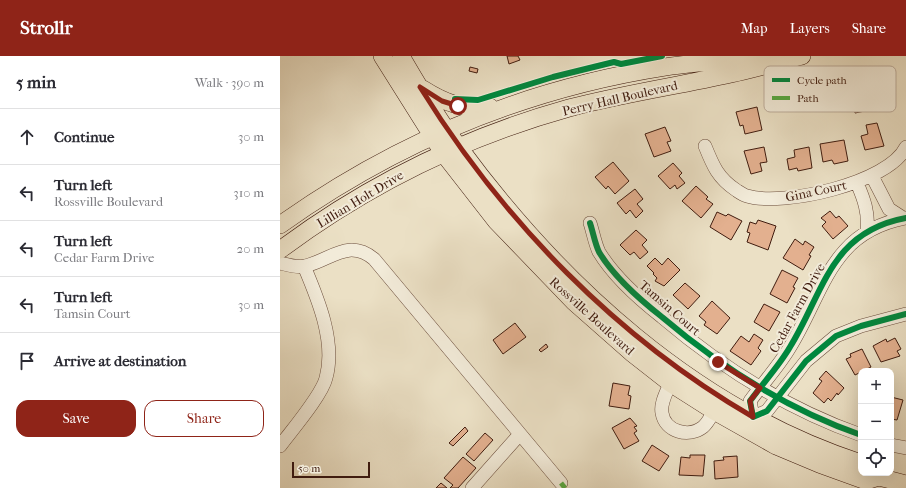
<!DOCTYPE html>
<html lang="en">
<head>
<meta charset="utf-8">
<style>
	body { margin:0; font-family:"IM FELL French Canon",serif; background:#f2f2f3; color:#2b2b33 }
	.controls { position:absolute; right:12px; bottom:12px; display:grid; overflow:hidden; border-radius:8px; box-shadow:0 4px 16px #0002 }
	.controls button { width:36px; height:36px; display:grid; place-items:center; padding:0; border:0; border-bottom:1px solid #e1e1e2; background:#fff; color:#2b2b33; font:20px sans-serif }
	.scale { position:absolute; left:12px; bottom:10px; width:78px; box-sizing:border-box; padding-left:4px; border:2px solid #401c0f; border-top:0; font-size:11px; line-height:14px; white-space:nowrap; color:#401c0f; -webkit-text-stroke:3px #f2ebd9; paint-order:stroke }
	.stop { position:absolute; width:12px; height:12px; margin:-9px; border:3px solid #8f2418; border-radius:50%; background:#fff }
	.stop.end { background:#8f2418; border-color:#fff; box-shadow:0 1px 4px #0008 }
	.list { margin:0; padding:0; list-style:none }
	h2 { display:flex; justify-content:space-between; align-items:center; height:52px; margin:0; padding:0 16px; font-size:17px }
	h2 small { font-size:13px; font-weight:400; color:#7c7c81 }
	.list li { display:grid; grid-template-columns:26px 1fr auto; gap:12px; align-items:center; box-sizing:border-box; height:56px; padding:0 16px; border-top:1px solid #e1e1e2 }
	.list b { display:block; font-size:15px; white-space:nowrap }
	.list p { margin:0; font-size:13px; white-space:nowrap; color:#7c7c81 }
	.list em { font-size:13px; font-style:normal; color:#7c7c81 }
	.actions { display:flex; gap:8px; padding:12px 16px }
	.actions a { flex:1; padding:9px 0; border:1px solid #8f2418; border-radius:12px; text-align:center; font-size:14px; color:#8f2418 }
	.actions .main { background:#8f2418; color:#fff }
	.icon { flex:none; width:22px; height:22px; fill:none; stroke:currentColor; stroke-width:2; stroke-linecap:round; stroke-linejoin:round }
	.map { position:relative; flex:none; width:626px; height:432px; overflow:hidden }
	header { display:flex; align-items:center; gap:24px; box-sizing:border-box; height:56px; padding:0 20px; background:#8f2418; color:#fff }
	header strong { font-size:19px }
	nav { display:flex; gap:22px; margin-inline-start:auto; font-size:14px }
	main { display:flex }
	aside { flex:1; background:#fff }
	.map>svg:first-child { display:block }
	.building { fill:#e3b08f; stroke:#401c0f }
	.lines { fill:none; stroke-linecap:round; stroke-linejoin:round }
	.minor-casing { stroke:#6b4d3c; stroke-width:14 }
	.major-casing { stroke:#401c0f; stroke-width:18 }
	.minor { stroke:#f2ebd9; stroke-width:13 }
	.major { stroke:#ebe0c5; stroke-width:17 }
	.quiet { stroke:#56a941; stroke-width:5; stroke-dasharray:10 5; stroke-linecap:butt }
	.cycleway-casing { stroke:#f2ebd9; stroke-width:8 }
	.cycleway { stroke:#00873e; stroke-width:6 }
	.route { stroke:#8f2418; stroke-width:5 }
	.labels { text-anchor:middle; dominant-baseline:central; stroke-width:4; stroke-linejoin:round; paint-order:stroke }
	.street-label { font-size:13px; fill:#401c0f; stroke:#f2ebd9 }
	.key { fill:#f2ebd9; stroke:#bdad9c; stroke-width:1 }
	.key-label { font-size:11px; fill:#401c0f }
</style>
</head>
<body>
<header>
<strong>Strollr</strong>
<nav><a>Map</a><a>Layers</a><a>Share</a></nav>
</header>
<main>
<aside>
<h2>5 min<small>Walk · 390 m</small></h2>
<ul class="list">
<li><svg class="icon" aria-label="ahead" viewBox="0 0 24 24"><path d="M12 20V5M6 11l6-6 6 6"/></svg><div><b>Continue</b></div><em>30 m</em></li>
<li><svg class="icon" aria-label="left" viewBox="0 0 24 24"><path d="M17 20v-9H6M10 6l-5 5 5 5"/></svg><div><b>Turn left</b><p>Rossville Boulevard</p></div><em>310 m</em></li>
<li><svg class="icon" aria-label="left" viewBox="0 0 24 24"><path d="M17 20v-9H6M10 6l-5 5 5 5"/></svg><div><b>Turn left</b><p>Cedar Farm Drive</p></div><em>20 m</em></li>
<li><svg class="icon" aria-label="left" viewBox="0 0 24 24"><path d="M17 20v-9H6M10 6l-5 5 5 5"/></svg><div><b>Turn left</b><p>Tamsin Court</p></div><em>30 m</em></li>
<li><svg class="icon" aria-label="arrive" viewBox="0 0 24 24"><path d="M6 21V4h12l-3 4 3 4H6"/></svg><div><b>Arrive at destination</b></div></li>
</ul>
<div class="actions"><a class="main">Save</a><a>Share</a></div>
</aside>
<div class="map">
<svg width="626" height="432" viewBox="0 0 626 432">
	<rect width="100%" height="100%" fill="#ebe0c5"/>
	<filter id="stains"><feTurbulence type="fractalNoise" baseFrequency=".005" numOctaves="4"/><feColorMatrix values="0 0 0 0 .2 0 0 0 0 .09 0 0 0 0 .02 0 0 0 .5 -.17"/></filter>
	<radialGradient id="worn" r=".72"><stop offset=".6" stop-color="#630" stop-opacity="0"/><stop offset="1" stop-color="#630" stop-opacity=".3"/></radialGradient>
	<path class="building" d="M227 0H238L240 4 229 8Z
		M190 11 198 13 197 17 189 15Z
		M588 31 590 40 592 39 595 53 575 57 571 33Z
		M477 51 482 74 465 78 463 69 460 70 456 56Z
		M597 67 604 90 585 94 581 80 588 78 586 69Z
		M385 71 391 85 387 86 391 95 374 101 365 78Z
		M564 84 568 105 554 108 552 104 543 106 540 88Z
		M484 91 487 106 480 107 482 115 471 118 464 95Z
		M529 91 532 112 518 115 517 112 509 114 507 103 515 101 514 94Z
		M333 106 349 125 335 138 328 130 326 133 315 121Z
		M393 107 402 117 399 120 405 127 397 133 395 129 390 133 378 120Z
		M416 130 428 141 426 143 433 148 421 162 402 145Z
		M355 133 363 143 357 148 363 155 356 162 350 154 346 158 337 147Z
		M550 155 556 162 559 160 568 170 553 183 542 170 546 166 541 162Z
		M437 156 446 160 448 158 462 165 451 184 430 171Z
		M478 164 496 170 488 194 467 186 470 177 467 176 470 166 476 168Z
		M356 174 367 184 362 189 368 196 360 203 354 196 350 199 340 189Z
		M515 183 523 189 525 185 534 191 529 199 531 200 523 214 503 202Z
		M375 202 382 209 388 202 400 214 384 230 375 225 377 222 373 218 374 217 367 210Z
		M502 214 518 222 513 231 515 232 507 247 490 238Z
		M405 227 420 240 408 253 393 239Z
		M432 245 450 262 437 278 424 269 426 266 419 260Z
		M484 248 500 256 489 275 474 266Z
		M235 267 246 281 223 298 213 284Z
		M474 278 483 284 478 292 481 295 471 309 450 295 461 280 469 286Z
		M615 282 621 293 617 295 620 300 601 306 593 290 606 283 607 286Z
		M266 288 268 291 261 296 259 294Z
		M582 293 591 311 575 319 566 303 571 301 570 298Z
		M546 315 564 332 558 339 557 337 551 345 548 342 544 347 533 337 542 325 539 323Z
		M333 327 350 330 348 339 351 340 349 353 329 350Z
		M611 341 623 344 617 364 611 363Z
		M350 362 357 370 354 371 357 375 354 377 359 385 344 393 332 372Z
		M185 371 188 375 173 390 169 387Z
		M205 377 213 384 194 405 186 398Z
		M372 389 389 400 379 415 362 405Z
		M410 399H425L423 420 399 419 401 401 410 402Z
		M457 400 458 421 435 423 434 405 444 404 443 401Z
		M183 401 196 412 178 432H170L173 429 164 422Z
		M161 427 167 432H156Z"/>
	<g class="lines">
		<defs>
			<path id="minor" d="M425 90C433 110 438 122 456 134 459 136 463 139 467 140 503 151 609 127 626 91
				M592 120 609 153 623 162
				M577 127C584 143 589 157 587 175
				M626 162C550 176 544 236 510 291 499 310 483 327 470 345L473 361 487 355 526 305 556 280 581 270 626 258
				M310 167C313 176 315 188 319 196 334 221 359 243 382 261 442 312 507 353 581 379
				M0 207C8 209 17 212 25 210 51 204 68 182 94 203L281 427
				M390 327C387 336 380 347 382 357 385 376 409 382 423 371 428 367 431 360 434 355
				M611 389 626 392
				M0 390C12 374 42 339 46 322 56 286 38 243 24 210
				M192 432 240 378"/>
			<path id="major" d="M102 0 163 97 216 165 294 246 353 298 390 327 434 355 496 390 539 408 586 425 599 421 626 428
				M121 0C139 31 157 62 178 90 280 229 415 353 581 407
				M143 33C165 47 184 54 210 51
				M0 169C115 87 244 33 385 11 417 6 451 4 484 1
				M0 194C87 129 185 81 289 52 342 38 397 30 451 18 475 13 498 6 522 0"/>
		</defs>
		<use href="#minor" class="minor-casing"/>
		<use href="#major" class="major-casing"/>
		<use href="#minor" class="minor"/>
		<use href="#major" class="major"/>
		<path class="quiet" d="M281 427 285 432"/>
		<defs>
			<path id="cycleway" d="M175 43 198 44 273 21 334 6 341 8 382 0
				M626 162C550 176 544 236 510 291 499 310 483 327 470 345L473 361 487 355 526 305 556 280 581 270 626 258
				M310 167C313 176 315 188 319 196 334 221 359 243 382 261 442 312 507 353 581 379"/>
		</defs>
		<use href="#cycleway" class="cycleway-casing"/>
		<use href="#cycleway" class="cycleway"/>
	</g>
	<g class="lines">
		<path class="route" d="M178 50 162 45 140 31C223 165 337 282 473 361L470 345 480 332 438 306"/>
	</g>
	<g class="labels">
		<g class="street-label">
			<text transform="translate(340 42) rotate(-13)">Perry Hall Boulevard</text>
			<text transform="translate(536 135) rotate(-12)">Gina Court</text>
			<text transform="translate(80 143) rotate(-31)">Lillian Holt Drive</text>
			<text transform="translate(390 252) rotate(41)">Tamsin Court</text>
			<text transform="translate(517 252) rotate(-61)">Cedar Farm Drive</text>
			<text transform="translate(312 260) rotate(42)">Rossville Boulevard</text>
		</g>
	</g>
	<rect x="484" y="10" width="132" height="46" rx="6" class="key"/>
	<rect x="492" y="22" width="18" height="4" fill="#00873e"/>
	<rect x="492" y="40" width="18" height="4" fill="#56a941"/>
	<g class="key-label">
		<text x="517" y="28">Cycle path</text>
		<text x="517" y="46">Path</text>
	</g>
	<rect width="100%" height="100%" filter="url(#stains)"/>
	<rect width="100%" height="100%" fill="url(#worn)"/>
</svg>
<div class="controls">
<button>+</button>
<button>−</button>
<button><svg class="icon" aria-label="locate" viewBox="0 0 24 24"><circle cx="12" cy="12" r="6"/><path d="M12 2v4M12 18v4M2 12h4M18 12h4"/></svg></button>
</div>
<div class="scale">50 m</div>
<div class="stop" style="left:178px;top:50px"></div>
<div class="stop end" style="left:438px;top:306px"></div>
</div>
</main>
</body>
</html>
